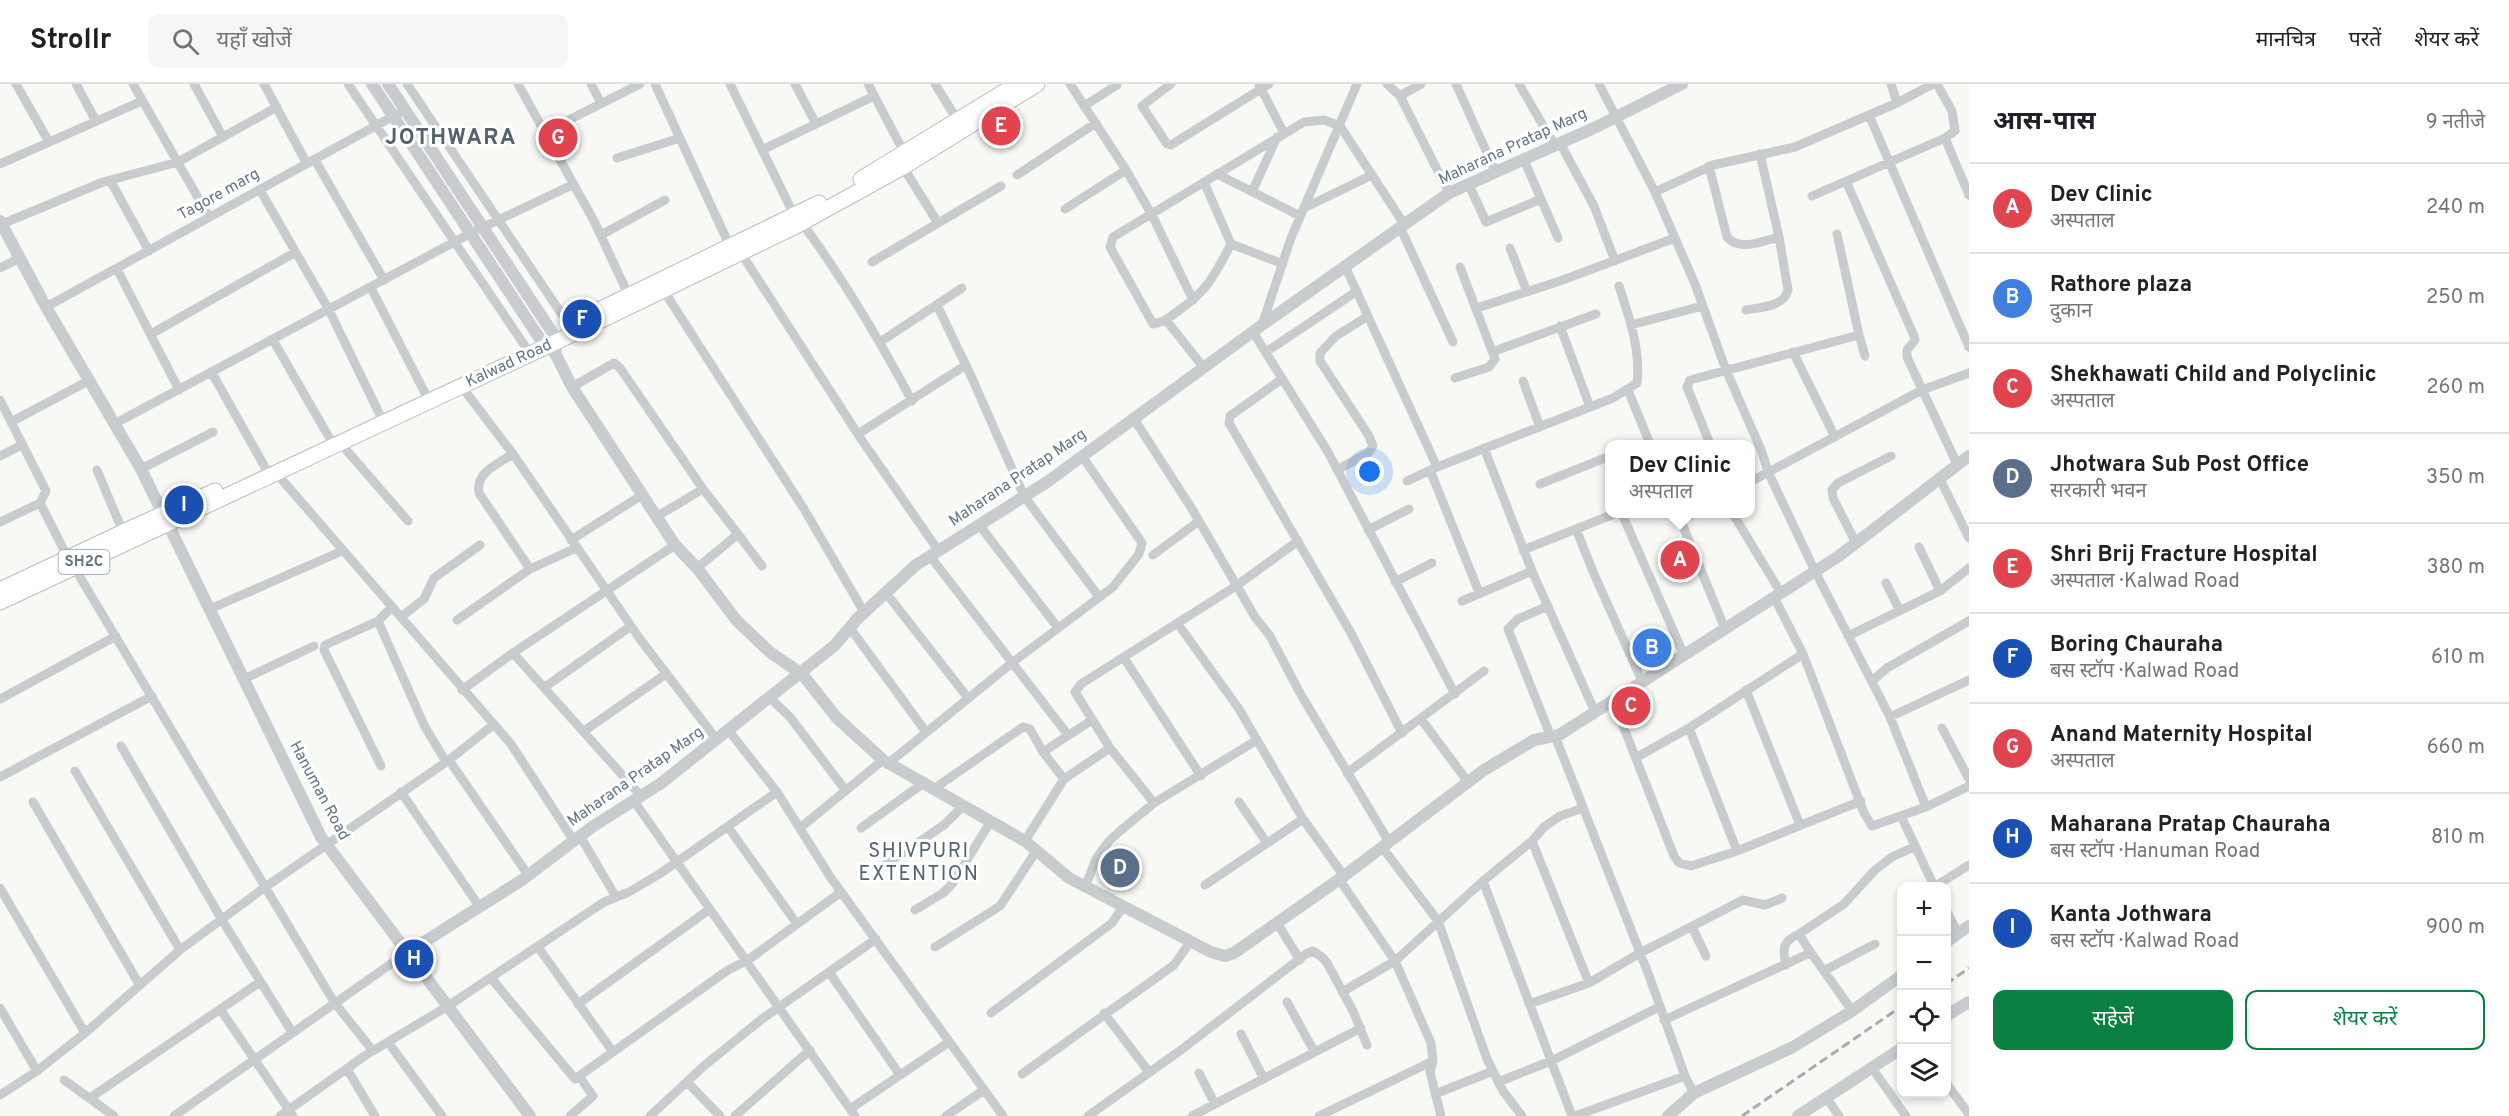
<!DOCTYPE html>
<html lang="hi">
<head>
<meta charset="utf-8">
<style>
	body { margin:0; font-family:Overpass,"Noto Sans Devanagari",sans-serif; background:#f6f6f6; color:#202124 }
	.controls { position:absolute; right:18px; bottom:18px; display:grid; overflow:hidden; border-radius:12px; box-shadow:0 3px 9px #0003 }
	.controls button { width:54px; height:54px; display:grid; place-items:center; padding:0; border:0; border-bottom:2px solid #e0e0e0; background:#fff; color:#202124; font:30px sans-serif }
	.you { position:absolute; left:1370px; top:388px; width:21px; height:21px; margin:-15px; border:4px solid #fff; border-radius:50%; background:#1a73e8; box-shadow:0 0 0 9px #1a73e833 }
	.badge { display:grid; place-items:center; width:39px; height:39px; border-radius:50%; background:#0b8043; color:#fff; font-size:20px; font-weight:700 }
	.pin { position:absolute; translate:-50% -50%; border:3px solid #fff; box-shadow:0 2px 6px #0006 }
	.popup { position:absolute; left:1605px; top:356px; width:150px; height:78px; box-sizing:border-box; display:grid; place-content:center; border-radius:12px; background:#fff; filter:drop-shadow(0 2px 4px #0005); font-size:20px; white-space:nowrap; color:#757577 }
	.popup b { font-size:22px; color:#202124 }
	.popup::after { content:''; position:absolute; left:50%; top:100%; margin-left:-12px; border:12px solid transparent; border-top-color:#fff }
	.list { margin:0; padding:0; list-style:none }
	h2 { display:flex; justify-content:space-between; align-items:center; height:78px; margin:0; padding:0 24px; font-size:26px }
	h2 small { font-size:20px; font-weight:400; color:#757577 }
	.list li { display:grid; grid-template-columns:39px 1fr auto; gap:18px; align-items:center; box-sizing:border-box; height:90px; padding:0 24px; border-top:2px solid #e0e0e0 }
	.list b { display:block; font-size:22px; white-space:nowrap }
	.list p { margin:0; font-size:20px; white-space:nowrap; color:#757577 }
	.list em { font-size:20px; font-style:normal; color:#757577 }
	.actions { display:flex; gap:12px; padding:18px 24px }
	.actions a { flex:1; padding:14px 0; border:2px solid #0b8043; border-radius:12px; text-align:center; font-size:21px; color:#0b8043 }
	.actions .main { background:#0b8043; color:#fff }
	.icon { flex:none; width:33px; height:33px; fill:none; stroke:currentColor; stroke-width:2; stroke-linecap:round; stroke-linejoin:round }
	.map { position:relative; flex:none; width:1969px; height:1032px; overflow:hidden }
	header { display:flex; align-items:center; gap:36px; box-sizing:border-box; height:84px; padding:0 30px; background:#fff; border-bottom:2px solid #e0e0e0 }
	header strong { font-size:28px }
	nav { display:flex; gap:33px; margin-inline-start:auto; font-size:21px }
	.search { width:420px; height:54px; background:#f6f6f6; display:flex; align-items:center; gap:15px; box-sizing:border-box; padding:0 21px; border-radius:12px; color:#757577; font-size:22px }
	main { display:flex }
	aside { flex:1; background:#fff }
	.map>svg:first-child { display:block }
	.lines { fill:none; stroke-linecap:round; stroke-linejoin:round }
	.primary-casing { stroke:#b9bec1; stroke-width:17 }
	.minor { stroke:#c8cccf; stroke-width:9 }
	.tertiary { stroke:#c8cccf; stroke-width:12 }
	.primary { stroke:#fff; stroke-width:15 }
	.rail { stroke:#a6adb2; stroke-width:3; stroke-dasharray:9 4.5; stroke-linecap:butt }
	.labels { text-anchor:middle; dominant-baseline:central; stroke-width:6; stroke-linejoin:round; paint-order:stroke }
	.shield { fill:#fff; stroke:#909ea8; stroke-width:1.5 }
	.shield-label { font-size:15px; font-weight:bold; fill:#617582 }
	.street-label { font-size:16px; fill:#617582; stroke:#fff }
	.quarter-label { font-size:20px; letter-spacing:1.5px; fill:#54626d; stroke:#fff }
	.district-label { font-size:22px; font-weight:bold; letter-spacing:1.5px; fill:#54626d; stroke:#fff }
</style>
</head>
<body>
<header>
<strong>Strollr</strong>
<div class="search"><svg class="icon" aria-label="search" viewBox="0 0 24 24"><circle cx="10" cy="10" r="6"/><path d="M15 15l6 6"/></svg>यहाँ खोजें</div>
<nav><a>मानचित्र</a><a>परतें</a><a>शेयर करें</a></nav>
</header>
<main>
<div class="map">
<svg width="1969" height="1032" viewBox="0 0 1969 1032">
	<rect width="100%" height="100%" fill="#f8f8f5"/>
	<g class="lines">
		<defs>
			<path id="primary" d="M861 95 1017 0
				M595 228 819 119
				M0 506 136 442 215 407
				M0 518 558 257 796 142 903 83 1037 0"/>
		</defs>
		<use href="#primary" class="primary-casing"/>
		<path class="minor" d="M16 0 49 58
			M76 0 96 37
			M133 0 209 133
			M194 0 223 53
			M264 0 307 80
			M348 0 525 262
			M407 0 569 241
			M518 0 594 137 629 212
			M591 0 601 19
			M655 0 732 167
			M730 0 794 131
			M795 0 816 40
			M868 0 905 70
			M935 0 958 37
			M1070 0 1126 86 1152 131 1193 216
			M1171 0 1142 22 1167 60 1171 61 1269 0
			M1387 0 1400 12
			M1421 0 1400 12 1449 109
			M1456 0 1496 89
			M1519 0 1555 62
			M1599 0 1655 108 1695 200 1726 286 1762 368 1768 388 1815 487 1890 633 1926 723
			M1891 0 1897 19
			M1259 1 1284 49
			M1084 22 1117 1
			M1869 31 1969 263
			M545 48 640 0
			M1945 54 1969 111
			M1560 59 1594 122 1615 177
			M762 66 874 12
			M617 74 680 54
			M315 76 384 196
			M1524 76 1558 154
			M0 80 142 17
			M1709 82 1727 153C1740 168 1763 157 1779 153
			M903 83 938 139
			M1217 90 1300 132
			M1017 91 1096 39
			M110 96 149 167
			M1846 97 1914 252 1915 256 1907 266V273L1957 380
			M1204 98 1231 160C1214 192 1208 206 1178 227 1170 233 1163 239 1153 240L1110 163 1113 153 1304 38 1324 36 1340 42 1404 140
			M1469 101 1486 138 1541 115
			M260 106 329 226 380 331
			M1252 108 1277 53
			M1655 108 1713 81 1795 63 1897 19 1933 0
			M1812 112 1945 54 1955 47 1952 27 1937 0
			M1304 124 1372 91
			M1065 125 1126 86
			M802 139C844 196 879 255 912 317
			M2 140 103 98 178 78 277 23
			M1400 143 1453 258
			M601 151 665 116
			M1231 160 1283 180
			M1510 164 1527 208
			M741 169 861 355 938 466
			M872 178 1001 102
			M1345 182 1437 383
			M0 184 20 174
			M117 185 179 306
			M371 204 425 309
			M664 207 804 425 864 528
			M937 221 971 292 1024 412 1099 513
			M46 223 399 29
			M1477 224 1560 197 1675 154
			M1746 226C1761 223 1784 223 1788 206L1779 153 1760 70
			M1166 236 1204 284
			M1262 241 1291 154 1357 0
			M1631 241 1702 222
			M1560 242 1590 323
			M1253 248 1328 368 1455 610
			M151 250 294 169
			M1859 251 1865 272
			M273 256 330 355
			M880 258 962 204
			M1266 268 1357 207
			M1492 268 1596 230
			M1793 268 1835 353
			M212 289 266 385
			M1455 294 1489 283 1495 275 1460 183
			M1282 295 1230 332 1229 339 1351 549 1402 649
			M1523 297 1540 343
			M462 303 513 370 640 555 717 656
			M572 303 614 279 620 284 703 405 738 450 697 484
			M1628 306 1650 360
			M0 316 46 407 40 419 0 438
			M1134 335 1192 425 1255 533 1270 552 1300 609 1389 758
			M11 338 90 296
			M116 339 471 149 574 100
			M858 350 966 281
			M341 360 408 437
			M1710 360 1687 303 1690 296 1859 251 1837 150
			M513 370C498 380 475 388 479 409L530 485
			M0 372 22 361
			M141 385 213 348
			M97 386 123 448
			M1337 386 1368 369 1373 362 1369 352 1320 277V269L1336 252 1368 232
			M1430 386 1479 508
			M277 390 511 660 574 757
			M1939 393 1969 454
			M1407 397 1437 383 1613 314 1637 299C1641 266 1629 233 1619 202
			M1750 398 1922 306 1969 289
			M1540 400 1610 372
			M40 419 68 474
			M1622 430 1684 571
			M1678 430 1725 545
			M1733 430 1781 509
			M656 433 703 405
			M1681 436 1693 430
			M980 442 1058 544
			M1576 445 1594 490 1642 597
			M1368 446 1409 425
			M738 450 762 482
			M571 456 642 411
			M1856 459 1833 414 1832 406 1838 399 1891 372
			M1919 463 1940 507
			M1523 466 1614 430
			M1153 471 1199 437
			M930 472 1068 651
			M74 483 334 918 373 967
			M1532 487 1595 628
			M1395 498 1432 479
			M1886 499 1900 527
			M886 509 968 614
			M1774 513 1803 570 1864 729 1872 742 1926 723 1969 702
			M1462 517 1532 487 1484 364
			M1548 522 1518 535 1508 545 1551 653
			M392 523 378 537 424 641 446 678
			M210 525 342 467
			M401 533 424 515 434 494 480 461
			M457 536 530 485 576 464
			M378 537 325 561 324 566 381 682
			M1178 540 1239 625 1303 735 1344 792
			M850 544 926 648
			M1848 552 1940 507 1969 484
			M513 569 641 712
			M1124 574 1201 692
			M244 595 314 562
			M1872 597 1887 584 1969 537
			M545 603 631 542
			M462 606 513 569 675 461
			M1746 606 1800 741
			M770 614 790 633 846 707
			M0 615 116 552
			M1613 616 1674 772 1679 779 1691 782 1737 767 1861 717
			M1890 633 1969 596
			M1421 635 1468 698
			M1689 644 1737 767
			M1942 644 1969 695
			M584 647 666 590
			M729 647 777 708 831 794 1003 1032
			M1555 652 1648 889 1685 992 1694 1009
			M121 662 222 836 292 948
			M1043 668 1092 636
			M1637 673 1689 644 1803 570
			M449 676 493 641
			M890 678 1013 578 1113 503 1139 470 1142 459 1082 372
			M75 687 180 866
			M1347 689 1484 587
			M0 693 152 612
			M935 704 1023 643 1030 645 1043 668 1064 695
			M401 708 479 822
			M634 717 855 1032
			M33 718 139 900
			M1239 718 1267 759
			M1154 719 1110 664 1075 608 1081 600 1236 502 1298 457
			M1901 732 1934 802
			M728 743 797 840
			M800 744 883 676
			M861 744 925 698
			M580 752 616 813
			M1025 757 1064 695 1110 664
			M1532 757 1589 899
			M1382 763 1438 837 1487 975 1503 1007 1522 1032
			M885 781 944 741 964 721
			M1339 795 1395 877 1431 959 1433 977 1430 988 1441 1032
			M1483 797 1572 1032
			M1205 801 1303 735
			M1936 802 1969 781
			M1085 803 1096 775 1109 757 1120 747 1154 719 1257 656
			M0 804 85 949
			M915 826 943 809 952 800 991 737
			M1946 826 1958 849
			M1277 839 1300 876
			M1692 843 1706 872
			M538 863 613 968
			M935 863 1000 822 1037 766
			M1786 881C1782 864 1783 857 1799 850
			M1825 886 1875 860
			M829 888 900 991
			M491 894 575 995 728 886 748 876 841 808
			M1342 908 1395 877 1483 797 1532 757 1544 743 1560 732 1583 724
			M1287 918 1314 967
			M578 920 710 825
			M1529 920 1589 899 1640 869 1743 816 1765 821 1782 814
			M0 924 37 987
			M220 925 293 1032
			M1852 927C1835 901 1815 877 1799 850L1844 820 1875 786 1892 773 1914 763
			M991 929 1112 839 1123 823
			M1104 929 1149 988
			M1664 936 1810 869
			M1241 950 1264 995
			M388 958 442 1032
			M1872 984 1906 1032
			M347 985 375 1032
			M1199 989 1215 1020
			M1022 990 1174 881 1190 858
			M64 996 114 1032
			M687 998 720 1032
			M1498 998 1551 977 1659 923
			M1946 999 1969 1030
			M1435 1010 1493 987
			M0 1011 37 987 85 949 180 866 264 804 449 676 528 791
			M1826 1013 1839 1032
			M90 1014 260 898
			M850 1025 949 958
			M174 1032 408 868
			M280 1032 366 971 448 922 604 818 629 808 661 789 777 708
			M570 1032 593 1012 579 992
			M650 1032 705 981 762 935 876 855
			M735 1032 810 966
			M946 1032 984 1006
			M1088 1032 1181 966 1306 870 1313 867 1322 873 1327 879 1353 927 1367 961
			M1192 1032 1361 944
			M1319 1032 1433 977
			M1575 1032 1685 992"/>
		<path class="tertiary" d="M372 0 542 258 555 269 572 303 675 461 697 484 737 537 771 569 802 590 837 634 883 676 1025 757 1069 794 1211 868 1225 872 1234 869 1344 792 1484 686 1534 656 1559 651 1839 472 1969 372
			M388 0 558 257 556 265
			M0 137 46 223 141 385 321 753 530 1032
			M1946 858 1969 842
			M408 868 522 796 592 743 660 700 834 562 858 534 916 481 1047 398 1262 241 1449 109 1596 43 1682 0
			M1946 932 1969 918
			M1668 1032 1694 1009 1793 963 1852 927 1902 891
			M1798 1032 1902 964"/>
		<use href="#primary" class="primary"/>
		<path class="rail" d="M1946 900 1969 884
			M1742 1032 1902 922"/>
	</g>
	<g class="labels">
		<rect class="shield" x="58.5" y="466" width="51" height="24" rx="4.5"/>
		<g class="shield-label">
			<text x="84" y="478">SH2C</text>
		</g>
		<g class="street-label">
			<text transform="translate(1513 63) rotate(-25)">Maharana Pratap Marg</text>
			<text transform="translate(219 111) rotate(-29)">Tagore marg</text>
			<text transform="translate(509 280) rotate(-25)">Kalwad Road</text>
			<text transform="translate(1018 394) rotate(-34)">Maharana Pratap Marg</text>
			<text transform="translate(636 693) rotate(-35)">Maharana Pratap Marg</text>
			<text transform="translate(319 707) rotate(62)">Hanuman Road</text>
		</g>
		<g class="quarter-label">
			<text x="919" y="768">SHIVPURI<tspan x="919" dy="23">EXTENTION</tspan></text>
		</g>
		<g class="district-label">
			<text x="451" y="54">JOTHWARA</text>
		</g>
	</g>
</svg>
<div class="controls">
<button>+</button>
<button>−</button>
<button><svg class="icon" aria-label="locate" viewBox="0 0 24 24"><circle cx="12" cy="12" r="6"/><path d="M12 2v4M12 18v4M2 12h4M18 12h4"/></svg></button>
<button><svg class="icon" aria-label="layers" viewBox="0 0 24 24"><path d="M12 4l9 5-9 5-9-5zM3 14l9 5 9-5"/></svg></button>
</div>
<div class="you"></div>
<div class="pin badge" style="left:1680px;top:476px;background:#e0444e">A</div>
<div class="popup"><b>Dev Clinic</b>अस्पताल</div>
<div class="pin badge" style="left:1652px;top:564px;background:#3f7fe0">B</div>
<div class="pin badge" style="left:1631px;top:622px;background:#e0444e">C</div>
<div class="pin badge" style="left:1120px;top:784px;background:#5c6f8a">D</div>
<div class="pin badge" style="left:1001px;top:42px;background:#e0444e">E</div>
<div class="pin badge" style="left:582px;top:235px;background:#1a4fb4">F</div>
<div class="pin badge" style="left:558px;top:54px;background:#e0444e">G</div>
<div class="pin badge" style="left:414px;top:875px;background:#1a4fb4">H</div>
<div class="pin badge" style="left:184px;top:421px;background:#1a4fb4">I</div>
</div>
<aside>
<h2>आस-पास<small>9 नतीजे</small></h2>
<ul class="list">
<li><span class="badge" style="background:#e0444e">A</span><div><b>Dev Clinic</b><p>अस्पताल</p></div><em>240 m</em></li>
<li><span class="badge" style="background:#3f7fe0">B</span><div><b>Rathore plaza</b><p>दुकान</p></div><em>250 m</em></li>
<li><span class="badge" style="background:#e0444e">C</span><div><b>Shekhawati Child and Polyclinic</b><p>अस्पताल</p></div><em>260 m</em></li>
<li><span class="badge" style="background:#5c6f8a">D</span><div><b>Jhotwara Sub Post Office</b><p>सरकारी भवन</p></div><em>350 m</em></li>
<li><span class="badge" style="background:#e0444e">E</span><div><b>Shri Brij Fracture Hospital</b><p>अस्पताल · Kalwad Road</p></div><em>380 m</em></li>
<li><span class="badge" style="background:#1a4fb4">F</span><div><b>Boring Chauraha</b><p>बस स्टॉप · Kalwad Road</p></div><em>610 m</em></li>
<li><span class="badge" style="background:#e0444e">G</span><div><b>Anand Maternity Hospital</b><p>अस्पताल</p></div><em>660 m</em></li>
<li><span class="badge" style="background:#1a4fb4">H</span><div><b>Maharana Pratap Chauraha</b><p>बस स्टॉप · Hanuman Road</p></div><em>810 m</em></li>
<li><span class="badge" style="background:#1a4fb4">I</span><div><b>Kanta Jothwara</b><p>बस स्टॉप · Kalwad Road</p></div><em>900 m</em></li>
</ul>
<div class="actions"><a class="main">सहेजें</a><a>शेयर करें</a></div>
</aside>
</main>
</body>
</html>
